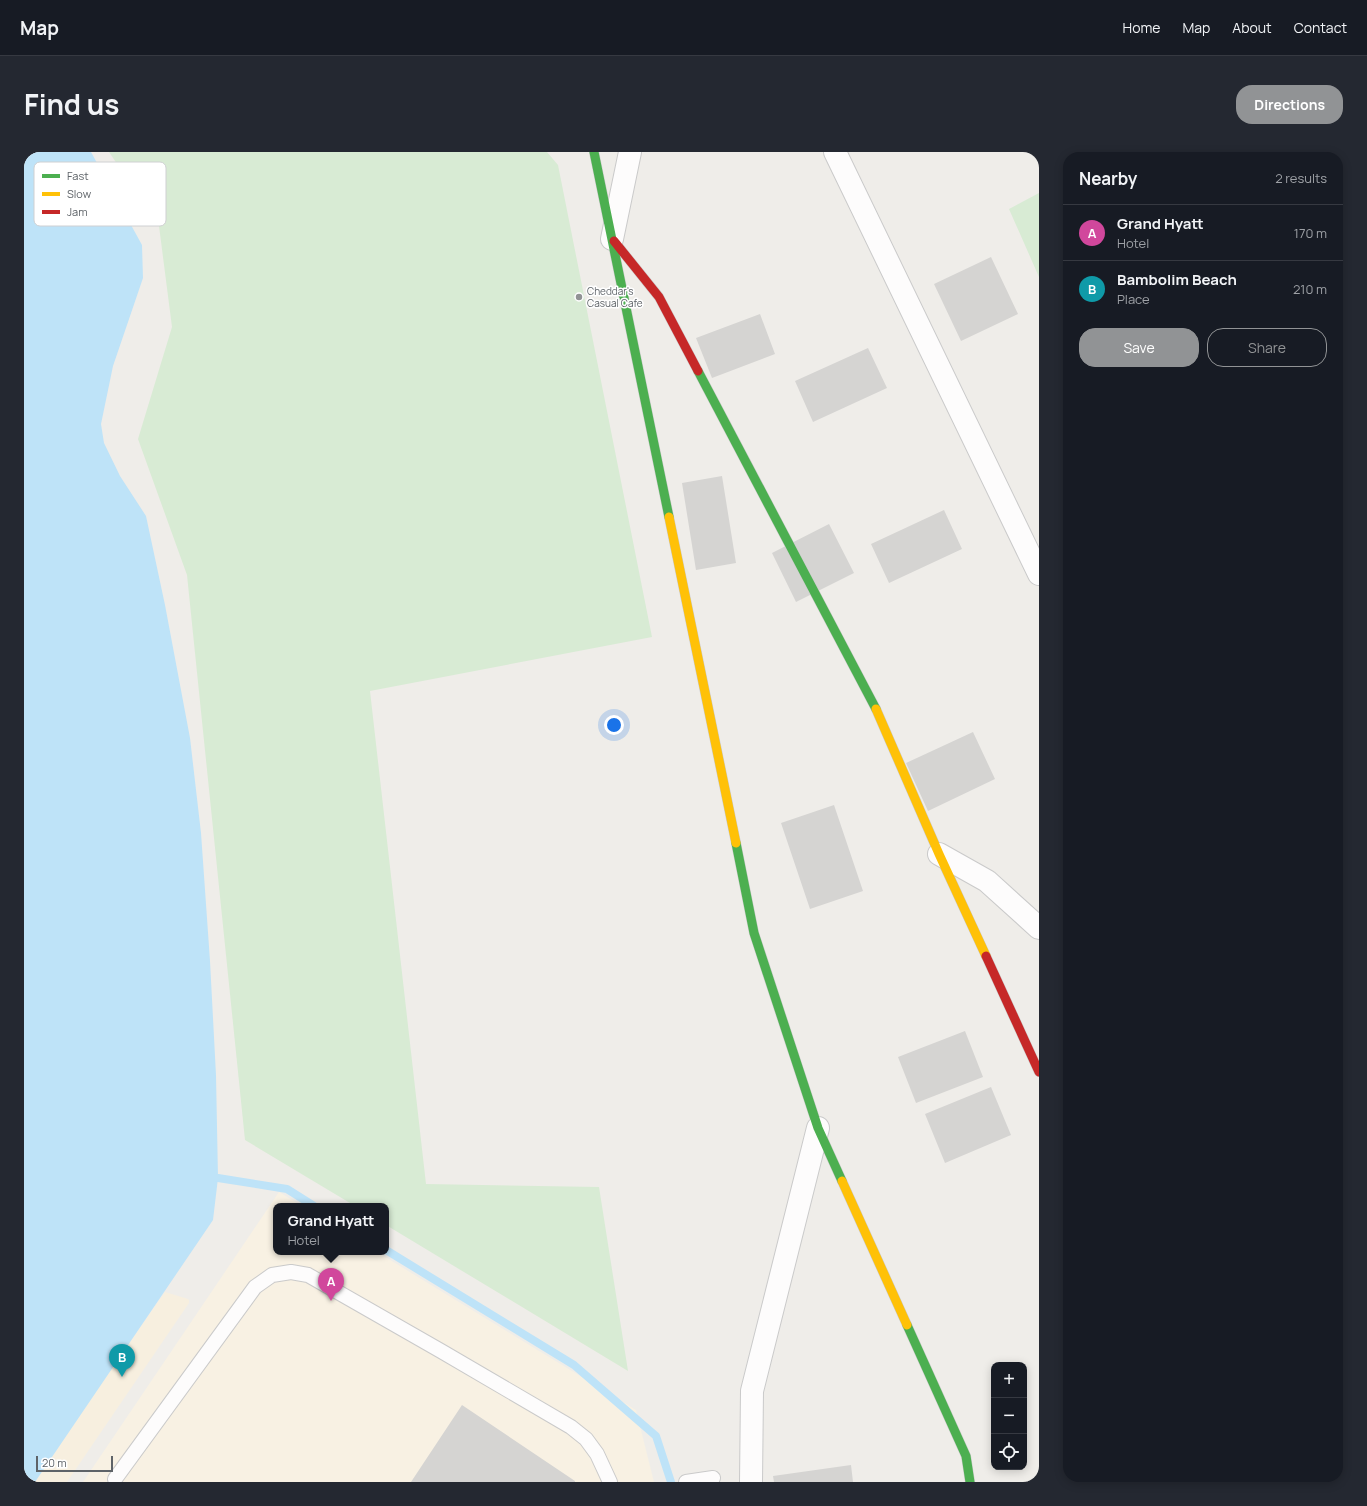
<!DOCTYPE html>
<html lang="en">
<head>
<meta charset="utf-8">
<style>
	body { margin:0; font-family:Manrope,sans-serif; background:#242831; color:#f1f3f6 }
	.controls { position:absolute; right:12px; bottom:12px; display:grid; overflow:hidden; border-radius:8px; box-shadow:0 2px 10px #0003 }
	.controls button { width:36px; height:36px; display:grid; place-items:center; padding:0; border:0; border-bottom:1px solid #363941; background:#171b24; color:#f1f3f6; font:20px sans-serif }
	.scale { position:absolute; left:12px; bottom:10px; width:77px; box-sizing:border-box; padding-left:4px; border:2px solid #5e6368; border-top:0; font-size:11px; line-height:14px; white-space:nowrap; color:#5e6368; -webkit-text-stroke:3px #fff; paint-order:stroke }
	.you { position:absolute; left:590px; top:573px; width:14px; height:14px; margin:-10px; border:3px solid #fff; border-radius:50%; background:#1a73e8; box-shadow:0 0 0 6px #1a73e833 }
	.badge { display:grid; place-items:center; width:26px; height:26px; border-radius:50%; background:#919395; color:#fff; font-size:13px; font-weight:700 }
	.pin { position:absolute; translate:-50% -33px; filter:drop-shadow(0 1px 2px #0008) }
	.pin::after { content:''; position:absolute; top:21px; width:14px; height:12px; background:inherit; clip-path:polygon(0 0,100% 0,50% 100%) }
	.popup { position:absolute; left:249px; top:1051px; width:116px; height:52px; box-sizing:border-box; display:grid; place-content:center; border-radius:8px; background:#171b24; filter:drop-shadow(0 1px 3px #0005); font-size:13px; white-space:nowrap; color:#9ea1a6 }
	.popup b { font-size:15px; color:#f1f3f6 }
	.popup::after { content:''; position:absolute; left:50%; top:100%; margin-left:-8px; border:8px solid transparent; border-top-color:#171b24 }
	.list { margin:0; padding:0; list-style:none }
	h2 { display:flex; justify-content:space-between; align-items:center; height:52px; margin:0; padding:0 16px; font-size:17px }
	h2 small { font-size:13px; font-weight:400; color:#9ea1a6 }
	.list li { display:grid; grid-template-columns:26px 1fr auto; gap:12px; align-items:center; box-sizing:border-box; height:56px; padding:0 16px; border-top:1px solid #363941 }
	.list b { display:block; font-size:15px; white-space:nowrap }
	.list p { margin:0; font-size:13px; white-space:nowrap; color:#9ea1a6 }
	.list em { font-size:13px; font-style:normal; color:#9ea1a6 }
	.actions { display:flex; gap:8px; padding:12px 16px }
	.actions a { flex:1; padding:9px 0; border:1px solid #919395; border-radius:16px; text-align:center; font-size:14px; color:#919395 }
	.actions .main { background:#919395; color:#fff }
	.icon { flex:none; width:22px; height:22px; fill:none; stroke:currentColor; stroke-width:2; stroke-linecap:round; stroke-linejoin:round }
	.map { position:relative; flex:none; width:1015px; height:1330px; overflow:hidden; border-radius:16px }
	header { display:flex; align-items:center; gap:24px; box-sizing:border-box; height:56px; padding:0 20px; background:#171b24; border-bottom:1px solid #363941 }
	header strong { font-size:19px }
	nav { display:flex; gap:22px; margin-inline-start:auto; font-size:14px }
	.intro { display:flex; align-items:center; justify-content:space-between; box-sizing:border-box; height:96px; padding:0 24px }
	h1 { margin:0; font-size:28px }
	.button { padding:10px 18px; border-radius:16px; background:#919395; color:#fff; font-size:14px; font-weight:700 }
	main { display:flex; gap:24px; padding:0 24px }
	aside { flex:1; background:#171b24; border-radius:16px; box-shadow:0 2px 10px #0003 }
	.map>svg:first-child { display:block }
	.commercial { fill:#f8f1e3 }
	.green { fill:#d8ebd4 }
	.sand { fill:#f7efdf }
	.water { fill:#bee3f8 }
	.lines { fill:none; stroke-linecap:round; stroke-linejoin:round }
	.stream { stroke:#bee3f8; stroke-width:8 }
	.building { fill:#d5d4d2 }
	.lane-casing { stroke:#cacaca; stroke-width:16 }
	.street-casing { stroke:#cacaca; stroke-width:24 }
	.fast-casing { stroke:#cbcbcb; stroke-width:10 }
	.slow-casing { stroke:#cbcbcb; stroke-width:10 }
	.jam-casing { stroke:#cbcbcb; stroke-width:10 }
	.lane { stroke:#fdfcfc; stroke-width:14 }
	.street { stroke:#fdfcfc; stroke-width:22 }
	.fast { stroke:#4caf50; stroke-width:9 }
	.slow { stroke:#ffc107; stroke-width:9 }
	.jam { stroke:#c62828; stroke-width:9 }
	.poi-dot { fill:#919395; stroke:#fff; stroke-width:1.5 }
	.labels { text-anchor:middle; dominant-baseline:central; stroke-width:3; stroke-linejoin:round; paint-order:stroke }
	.poi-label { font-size:10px; fill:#5e6368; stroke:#fff; text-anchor:start }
	.key { fill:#fff; stroke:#cfd0d2; stroke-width:1 }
	.key-label { font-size:11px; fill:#5e6368 }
</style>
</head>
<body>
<header>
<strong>Map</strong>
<nav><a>Home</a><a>Map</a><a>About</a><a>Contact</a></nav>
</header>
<div class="intro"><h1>Find us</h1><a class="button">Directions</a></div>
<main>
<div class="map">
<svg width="1015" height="1330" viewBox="0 0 1015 1330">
	<rect width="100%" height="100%" fill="#efede9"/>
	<path class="commercial" d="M255 1040 278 1054H252V1100H353L612 1258 630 1330H59Z"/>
	<path class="green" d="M85 0H523L534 13 628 485 346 539 402 1032 575 1035 604 1219 362 1073V1054H331L221 988 163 423 114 287 148 175 135 74Z
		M1015 41V125L985 57Z"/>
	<path class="sand" d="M141 1140 164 1147 165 1148V1151L43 1330H11L89 1214Z"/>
	<path class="water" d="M0 0H67L118 93 119 126 89 214 77 272 80 291 96 324 122 364 141 453 166 586 177 681 186 809 192 923 194 1026 189 1068 11 1330H0Z"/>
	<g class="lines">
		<path class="stream" d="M194 1026 263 1037 290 1054
			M362 1098 550 1213 632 1284 647 1330"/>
	</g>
	<path class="building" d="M967 105 994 162 937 189 910 132Z
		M736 162 751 202 688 226 672 186Z
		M844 196 863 236 789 270 771 229Z
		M698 324 712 411 672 418 658 331Z
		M920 358 938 397 865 431 847 392Z
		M805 372 830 421 772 450 748 401Z
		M949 580 971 627 904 659 882 611Z
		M810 653 839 739 786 757 757 671Z
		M941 879 959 925 892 951 874 905Z
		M967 935 987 983 921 1011 901 962Z
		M438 1253 551 1329V1330H387Z
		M827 1313 829 1330H750L749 1324Z
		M1015 1328V1330H1003V1329Z"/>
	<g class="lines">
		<defs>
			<path id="lane" d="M91 1327 231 1135 248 1123 267 1120 284 1123 417 1199 547 1275 562 1287 573 1302 586 1330
				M662 1330 689 1326"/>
			<path id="street" d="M811 0 1015 422
				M588 87 606 0
				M915 702 963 729 1015 776
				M727 1330 728 1239 794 976"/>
			<path id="fast" d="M570 0 645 365
				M674 219 852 557
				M712 691 730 781 794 976 818 1029
				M883 1173 942 1304 946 1330"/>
			<path id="slow" d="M645 365 712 691
				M852 557 915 702 962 804
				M818 1029 883 1173"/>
			<path id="jam" d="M590 89 635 145 674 219
				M962 804 1015 920"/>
		</defs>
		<use href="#lane" class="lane-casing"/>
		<use href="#street" class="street-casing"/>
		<use href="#fast" class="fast-casing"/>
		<use href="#slow" class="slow-casing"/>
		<use href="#jam" class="jam-casing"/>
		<use href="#lane" class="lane"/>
		<use href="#street" class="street"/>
		<use href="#fast" class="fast"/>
		<use href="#slow" class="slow"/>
		<use href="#jam" class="jam"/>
	</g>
	<circle class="poi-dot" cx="555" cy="145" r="4"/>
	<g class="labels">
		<g class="poi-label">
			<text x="563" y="139">Cheddar's<tspan x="563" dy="12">Casual Cafe</tspan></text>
		</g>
	</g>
	<rect x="10" y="10" width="132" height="64" rx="6" class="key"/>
	<rect x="18" y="22" width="18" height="4" fill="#4caf50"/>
	<rect x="18" y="40" width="18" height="4" fill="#ffc107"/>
	<rect x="18" y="58" width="18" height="4" fill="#c62828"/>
	<g class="key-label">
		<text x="43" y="28">Fast</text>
		<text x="43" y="46">Slow</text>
		<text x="43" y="64">Jam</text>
	</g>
</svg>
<div class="controls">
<button>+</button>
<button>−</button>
<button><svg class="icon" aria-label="locate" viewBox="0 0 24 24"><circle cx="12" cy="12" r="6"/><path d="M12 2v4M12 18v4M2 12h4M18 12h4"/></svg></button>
</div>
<div class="scale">20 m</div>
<div class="you"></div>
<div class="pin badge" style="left:307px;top:1149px;background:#d1479c">A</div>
<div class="popup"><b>Grand Hyatt</b>Hotel</div>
<div class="pin badge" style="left:98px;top:1225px;background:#0f9aa8">B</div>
</div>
<aside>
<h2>Nearby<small>2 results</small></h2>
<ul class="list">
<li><span class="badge" style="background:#d1479c">A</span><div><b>Grand Hyatt</b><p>Hotel</p></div><em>170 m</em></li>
<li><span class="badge" style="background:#0f9aa8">B</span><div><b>Bambolim Beach</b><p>Place</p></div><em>210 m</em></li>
</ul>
<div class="actions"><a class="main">Save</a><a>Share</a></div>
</aside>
</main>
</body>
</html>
